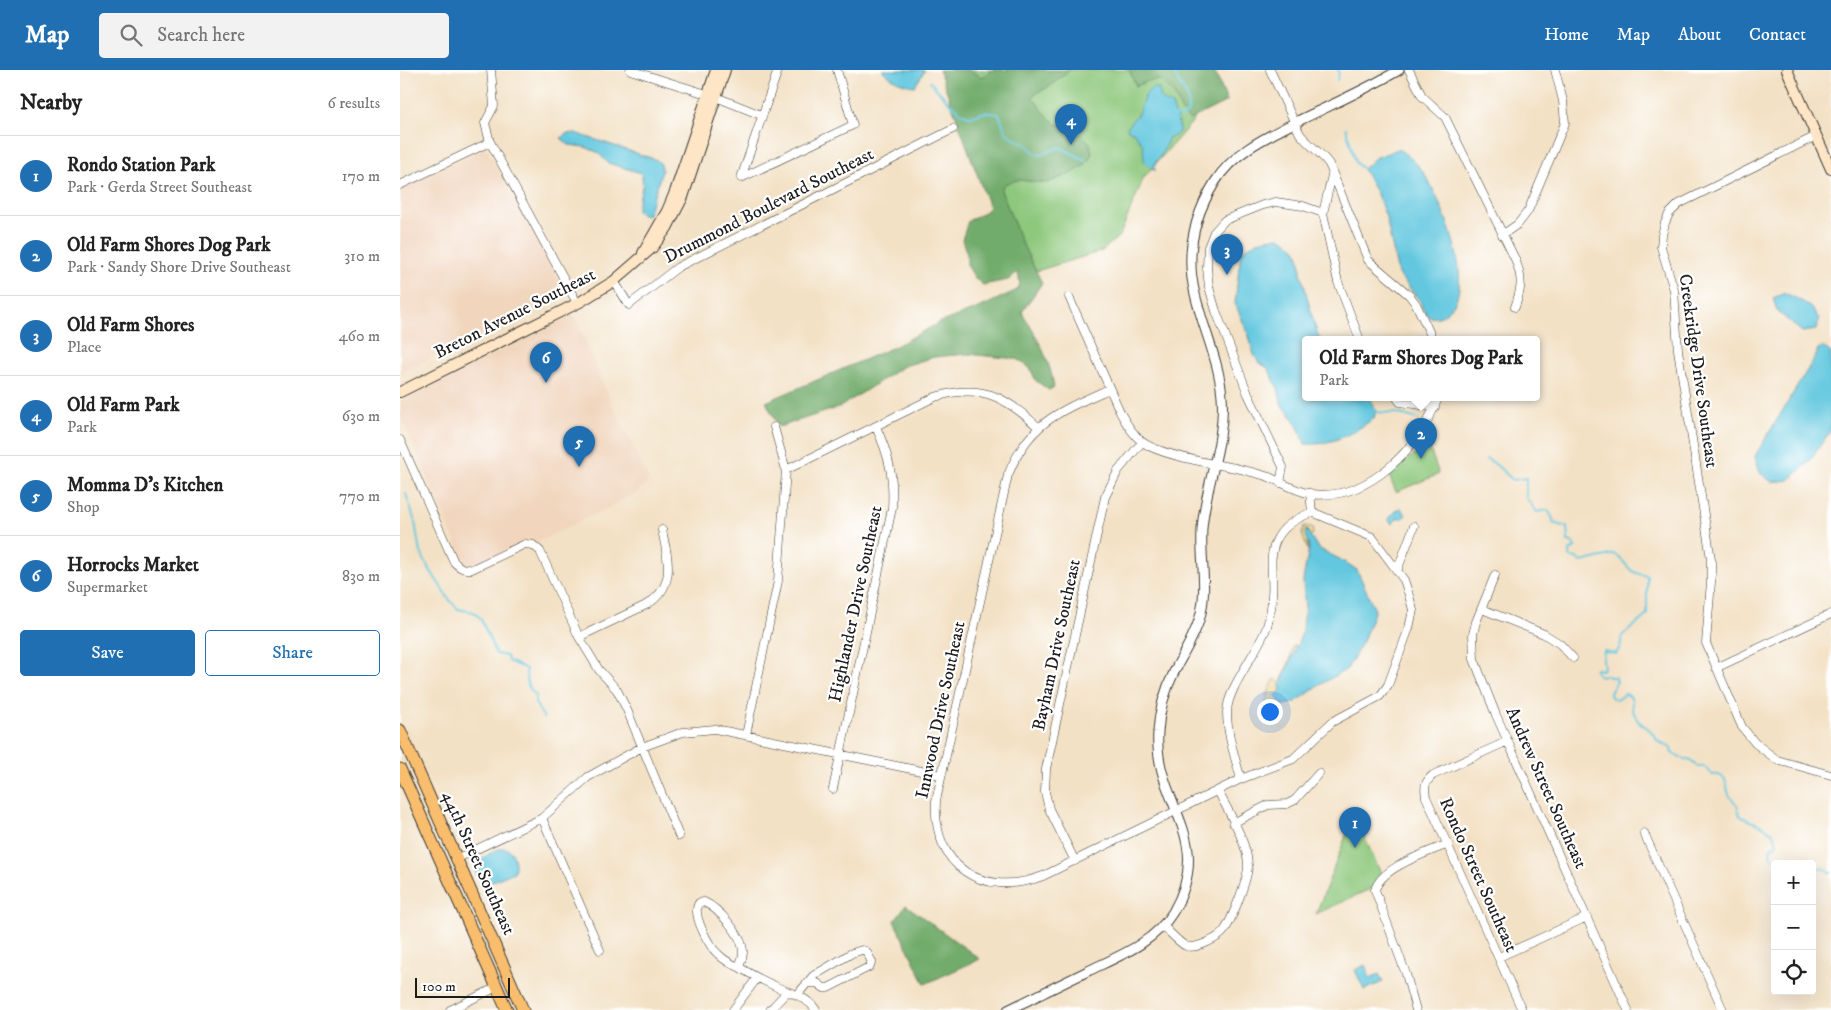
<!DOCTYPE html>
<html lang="en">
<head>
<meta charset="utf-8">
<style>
	body { margin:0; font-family:"IM FELL DW Pica",serif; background:#f2f2f2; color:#222 }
	.controls { position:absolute; right:15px; bottom:15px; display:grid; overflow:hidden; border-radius:5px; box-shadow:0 5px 20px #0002 }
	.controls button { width:45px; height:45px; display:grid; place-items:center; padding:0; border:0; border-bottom:1px solid #e0e0e0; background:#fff; color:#222; font:25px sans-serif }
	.scale { position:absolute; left:15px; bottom:12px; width:95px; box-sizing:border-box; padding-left:5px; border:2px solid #1c1c1c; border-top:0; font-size:14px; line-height:18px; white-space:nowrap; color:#1c1c1c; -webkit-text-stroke:4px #fff; paint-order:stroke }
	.you { position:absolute; left:869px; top:641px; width:18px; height:18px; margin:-12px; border:4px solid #fff; border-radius:50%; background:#1a73e8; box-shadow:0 0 0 8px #1a73e833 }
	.badge { display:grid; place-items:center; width:32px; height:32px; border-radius:50%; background:#1f6fb2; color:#fff; font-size:16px; font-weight:700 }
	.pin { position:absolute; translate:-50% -41px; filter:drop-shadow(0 1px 2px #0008) }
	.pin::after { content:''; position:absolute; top:26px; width:18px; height:15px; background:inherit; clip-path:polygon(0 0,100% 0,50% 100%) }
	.popup { position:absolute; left:902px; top:266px; width:238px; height:65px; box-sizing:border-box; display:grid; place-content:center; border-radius:5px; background:#fff; filter:drop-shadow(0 1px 4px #0005); font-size:16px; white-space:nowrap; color:#767676 }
	.popup b { font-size:19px; color:#222 }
	.popup::after { content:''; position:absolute; left:50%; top:100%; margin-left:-10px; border:10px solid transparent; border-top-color:#fff }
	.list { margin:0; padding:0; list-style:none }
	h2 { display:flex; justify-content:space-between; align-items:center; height:65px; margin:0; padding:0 20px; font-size:21px }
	h2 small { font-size:16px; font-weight:400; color:#767676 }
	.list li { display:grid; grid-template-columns:32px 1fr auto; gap:15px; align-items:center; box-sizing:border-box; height:80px; padding:0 20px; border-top:1px solid #e0e0e0 }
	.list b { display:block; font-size:19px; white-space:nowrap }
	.list p { margin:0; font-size:16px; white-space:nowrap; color:#767676 }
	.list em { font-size:16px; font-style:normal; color:#767676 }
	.actions { display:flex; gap:10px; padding:15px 20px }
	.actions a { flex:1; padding:11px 0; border:1px solid #1f6fb2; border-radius:5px; text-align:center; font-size:18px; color:#1f6fb2 }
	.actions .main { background:#1f6fb2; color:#fff }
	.icon { flex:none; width:28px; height:28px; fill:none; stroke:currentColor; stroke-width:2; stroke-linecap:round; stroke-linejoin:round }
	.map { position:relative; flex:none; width:1431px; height:940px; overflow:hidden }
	header { display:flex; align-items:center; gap:30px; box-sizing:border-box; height:70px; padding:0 25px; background:#1f6fb2; color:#fff }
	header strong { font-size:24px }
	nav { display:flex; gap:28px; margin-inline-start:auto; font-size:18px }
	.search { width:350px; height:45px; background:#f2f2f2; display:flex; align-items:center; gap:12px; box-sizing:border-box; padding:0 18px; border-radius:5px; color:#767676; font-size:19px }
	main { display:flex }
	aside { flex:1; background:#fff }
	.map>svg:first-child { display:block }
	.built { fill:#f1d5bd }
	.green { fill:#8ec87d; stroke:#55724c }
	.forest { fill:#72ac6c; stroke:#476444 }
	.sand { fill:#eeda9e; stroke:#857b5d }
	.water { fill:#62c7df; stroke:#3f727e }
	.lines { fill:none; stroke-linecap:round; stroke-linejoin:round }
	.stream { stroke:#62c7df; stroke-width:2 }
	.minor-casing { stroke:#3c3a35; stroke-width:9 }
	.tertiary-casing { stroke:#3c3a35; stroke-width:11 }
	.secondary-casing { stroke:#3c3a35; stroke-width:12 }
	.primary-casing { stroke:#3c3a35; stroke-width:13 }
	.minor { stroke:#fff; stroke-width:8 }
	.tertiary { stroke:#fff; stroke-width:9 }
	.secondary { stroke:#fde5c5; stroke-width:10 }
	.primary { stroke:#f9be6d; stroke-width:11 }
	.labels { text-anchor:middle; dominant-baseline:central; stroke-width:4.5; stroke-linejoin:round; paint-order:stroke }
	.street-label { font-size:18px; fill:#1c1c1c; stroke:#fff }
</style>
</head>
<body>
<header>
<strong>Map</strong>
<div class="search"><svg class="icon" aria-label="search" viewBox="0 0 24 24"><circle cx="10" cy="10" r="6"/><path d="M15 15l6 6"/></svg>Search here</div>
<nav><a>Home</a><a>Map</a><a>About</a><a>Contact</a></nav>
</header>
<main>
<aside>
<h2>Nearby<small>6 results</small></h2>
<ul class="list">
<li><span class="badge">1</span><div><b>Rondo Station Park</b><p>Park · Gerda Street Southeast</p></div><em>170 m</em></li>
<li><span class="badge">2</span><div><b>Old Farm Shores Dog Park</b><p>Park · Sandy Shore Drive Southeast</p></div><em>310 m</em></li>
<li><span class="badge">3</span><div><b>Old Farm Shores</b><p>Place</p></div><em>460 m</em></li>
<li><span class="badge">4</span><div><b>Old Farm Park</b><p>Park</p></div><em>630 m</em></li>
<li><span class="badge">5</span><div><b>Momma D's Kitchen</b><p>Shop</p></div><em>770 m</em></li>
<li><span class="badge">6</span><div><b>Horrocks Market</b><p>Supermarket</p></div><em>830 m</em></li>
</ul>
<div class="actions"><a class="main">Save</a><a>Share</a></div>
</aside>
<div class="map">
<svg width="1431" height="940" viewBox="0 0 1431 940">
	<rect width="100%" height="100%" fill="#fff"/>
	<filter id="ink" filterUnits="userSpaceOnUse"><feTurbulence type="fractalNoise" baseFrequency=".02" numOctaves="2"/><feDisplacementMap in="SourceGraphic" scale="10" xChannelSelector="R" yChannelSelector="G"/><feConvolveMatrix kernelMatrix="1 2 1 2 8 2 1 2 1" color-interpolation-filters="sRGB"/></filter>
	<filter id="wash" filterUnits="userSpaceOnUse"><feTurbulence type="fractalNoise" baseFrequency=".0096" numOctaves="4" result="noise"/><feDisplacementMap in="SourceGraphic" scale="20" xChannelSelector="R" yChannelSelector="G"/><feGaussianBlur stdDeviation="1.12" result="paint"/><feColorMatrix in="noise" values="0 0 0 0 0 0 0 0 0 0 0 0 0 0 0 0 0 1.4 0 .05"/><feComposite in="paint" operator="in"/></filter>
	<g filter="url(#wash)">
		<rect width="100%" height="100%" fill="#f3e1c5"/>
		<path class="built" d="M86 78 165 222 0 303V117Z
			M174 244 211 332 249 410 234 425 70 505 0 345V331Z"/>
		<path class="green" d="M567 0H800L803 24 794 50 744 107 720 165 702 181 636 201 592 128Z
			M1029 377 1039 404 996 422 987 401Z
			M954 745 985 812 916 844Z"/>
		<path class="forest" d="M539 0H569L582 7 593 0H670L650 16 632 26 643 41 656 54 675 58 690 73 692 84 685 95 673 103 647 113 618 110 604 114 601 120 621 171 642 213 622 242C636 266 650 288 654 317L649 320 636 311 630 298 617 289 567 284 534 287 504 296 440 337 379 357 366 332 496 276 541 252 581 237 617 220 620 214 618 202 608 210 583 215 575 208 567 195V184L562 170 568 151 583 143 589 137Z
			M729 0H814L827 31 789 50 782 42 774 24 760 10 748 11 736 16Z
			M506 835 580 889 525 914 494 851Z"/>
		<path class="sand" d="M904 456 912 457 913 464 910 466 907 460 908 481 902 464Z
			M896 575 893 589 880 616 881 620 876 626 885 635H879L874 630 872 636 866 637C866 627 869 619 875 609L880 613 881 612 890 590 893 576Z"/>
		<path class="water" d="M482 0H525L515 16C502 15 491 9 482 0Z
			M753 18 759 19C760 29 763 32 772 35 775 45 780 53 779 62L773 67H769L762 84 754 94 755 101 744 91 743 75 734 63 727 59C729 53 733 50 737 45 743 36 742 24 753 18Z
			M175 63 257 90 261 94 262 101 248 144 245 145 237 141C237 126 246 118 241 103L208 93 197 82 185 77 169 75 161 68 165 64Z
			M998 79C1009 86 1018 94 1025 105 1042 132 1077 215 1049 240 1042 247 1038 248 1029 247L1022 238 1021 232 998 204 986 147 977 124 963 99 975 88Z
			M879 167C885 170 893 175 897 181 901 189 900 199 902 207 908 228 912 250 920 270H906V328H969L976 340 974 348C954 363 931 376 905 374 902 364 891 341 882 336L878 318 868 298 859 293 854 285 849 266 835 233 841 181 861 170Z
			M1385 223C1400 230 1411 234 1419 249L1416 260 1402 262 1377 241 1373 228Z
			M1423 277 1431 283V360L1408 393 1389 410 1372 412 1360 403 1355 386 1417 284V280Z
			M1000 437 1006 445 1002 449 999 447 992 454 988 449Z
			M906 459 918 478 945 492 957 500 975 540 963 571 947 599 923 613 894 633 885 635 879 631 876 626 881 620 880 616 903 561V547L905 540 903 510 909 478C909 471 903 467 906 459Z
			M102 778C114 778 117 792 114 802L91 812 83 811 76 804V793L92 782Z
			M965 895 970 908 979 904 983 912 964 920 955 900Z"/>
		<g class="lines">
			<path class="stream" d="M772 0 788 28V42L783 47 775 46
				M937 10 939 4 938 0
				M530 12C538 20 558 45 569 46 574 47 580 44 584 42L598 44C603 49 602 57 606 62 611 68 618 70 624 73 631 78 630 82 640 85L660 77 685 90
				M946 58 956 93 963 99
				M975 342 995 343 1018 349
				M1086 389 1094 393 1113 410 1126 408V428L1137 442 1148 440 1153 449V453L1167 457 1168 471 1172 472 1175 476 1174 479 1169 481 1170 487 1177 488 1181 492 1215 484C1231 495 1223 501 1247 506V545L1222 566 1220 577 1216 584 1204 581 1203 590 1204 597 1202 600 1196 599 1195 601 1201 607 1206 605 1210 607H1215L1217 611 1210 623 1211 627 1216 630 1225 624 1230 626 1232 630V639L1238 651 1251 661 1258 671 1271 678 1272 683 1284 689H1289L1298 697H1305L1313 705H1319L1325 709 1329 725 1337 735 1340 746C1350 752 1380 758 1376 775L1371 778 1370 785 1378 794
				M6 424 15 452 19 477 25 492 48 528 58 539 74 542 81 549 96 584 107 586 108 591 126 599C126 609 126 619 136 625L135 633 144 648
				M1394 794H1403
				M1412 796 1426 799 1431 803"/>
		</g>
	</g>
	<g filter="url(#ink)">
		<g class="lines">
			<defs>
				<path id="minor" d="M91 0 94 36 85 53 90 72 177 233
					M230 0 316 27 361 45
					M378 0 341 108 453 55 437 0
					M870 0 900 64C909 75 920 82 929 94L968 190 1009 225 1016 234 1033 270
					M1009 0 1022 26 1045 47 1115 189C1123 209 1122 217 1115 237
					M1416 66 1279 134 1269 144 1265 153 1262 165 1261 177 1274 220 1278 280 1311 489V512L1306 573 1342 657 1355 673 1377 690 1431 705
					M932 105 923 143 938 212 960 270
					M0 115 90 72
					M1102 165 1118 154 1128 141 1165 53 1163 31 1155 0
					M214 211 229 235 278 197 553 59
					M669 227 721 344C726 353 733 364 741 371 758 385 813 394 836 398 847 401 858 403 869 407 883 413 895 421 911 424 968 432 1020 377 1038 328
					M709 319C660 341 629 352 608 405L536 731C532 796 582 829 643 806L841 709 893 689 932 652 980 626 988 615 1009 558 1013 540 1008 522 1004 510 972 467 912 442
					M997 328 1000 332 1035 337
					M0 370 54 492C60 498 64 500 72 499L125 474 133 475 140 481 179 567 199 600 217 620 227 640 279 766
					M386 400 535 327C581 313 605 326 638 357
					M880 413 883 397 848 324 816 241 809 217 807 198 808 177 814 162 825 150 863 135 876 132 903 136 923 143
					M910 423 912 442
					M997 501 1014 456
					M1095 505 1076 552 1073 564 1074 589 1096 645 1228 940
					M1082 539 1144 564 1160 574 1173 588
					M179 567 246 535C277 517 268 489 262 460
					M1316 598 1431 544
					M346 665 378 511 386 400 374 357
					M1108 671 1033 705C1025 712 1024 716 1026 727L1122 940
					M841 709C835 688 827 664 827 642 827 618 860 579 867 556 870 546 872 535 872 525 874 507 868 490 875 473 882 456 896 449 912 442
					M433 719 492 438C494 406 489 385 476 357
					M142 748 200 880
					M833 753 868 735 887 734 895 730 919 703
					M1244 763 1323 940
					M56 789 142 748 188 707 242 677 283 662 315 659 541 705
					M675 791 649 739 645 722 646 699 705 427 718 401 742 372
					M304 832C318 838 343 865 343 882 343 887 341 892 339 897 331 894 324 890 318 884 309 876 291 844 299 833Z
					M763 856C769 861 780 874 786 876 795 880 819 868 824 861 832 850 848 808 848 796 848 773 828 741 818 721
					M1099 887 1187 847
					M339 897C351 905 364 911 377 917 392 924 406 926 416 940
					M398 924 413 906 452 883 462 880 466 881 472 892 469 897 428 918H424L417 913H409
					M50 940 97 917
					M333 940 357 908
					M370 940 387 922
					M1016 940 1006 904 975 820C981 797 1027 783 1048 774"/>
				<path id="tertiary" d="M608 940C635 927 661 914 688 901 719 886 754 873 773 842 817 767 753 733 758 662 759 640 765 620 775 600 784 582 795 566 800 547 808 517 800 489 802 459 805 415 826 371 822 326 819 290 803 259 795 224 785 184 794 146 815 112 834 81 869 66 900 50 933 34 967 19 999 0"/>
				<path id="secondary" d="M1387 0 1431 99
					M243 183 267 141 275 122 316 0
					M0 322 180 232 214 211 252 178 267 158 283 127 325 0"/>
				<path id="primary" d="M0 660 123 940
					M0 699 107 940"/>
			</defs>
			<use href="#minor" class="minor-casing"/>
			<use href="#tertiary" class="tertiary-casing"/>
			<use href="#secondary" class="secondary-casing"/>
			<use href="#primary" class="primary-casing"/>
			<use href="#minor" class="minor"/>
			<use href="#tertiary" class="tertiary"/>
			<use href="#secondary" class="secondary"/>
			<use href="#primary" class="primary"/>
		</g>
	</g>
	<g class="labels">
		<g class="street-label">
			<text transform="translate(369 136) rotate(-27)">Drummond Boulevard Southeast</text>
			<text transform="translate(115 244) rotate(-27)">Breton Avenue Southeast</text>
			<text transform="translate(1298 301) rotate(82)">Creekridge Drive Southeast</text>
			<text transform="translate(456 534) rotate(-78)">Highlander Drive Southeast</text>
			<text transform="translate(657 575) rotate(-78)">Bayham Drive Southeast</text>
			<text transform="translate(541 640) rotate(-78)">Innwood Drive Southeast</text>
			<text transform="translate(1146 718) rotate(66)">Andrew Street Southeast</text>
			<text transform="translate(78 793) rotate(66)">44th Street Southeast</text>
			<text transform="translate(1078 805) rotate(66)">Rondo Street Southeast</text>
		</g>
	</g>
</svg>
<div class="controls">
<button>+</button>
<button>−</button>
<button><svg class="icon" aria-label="locate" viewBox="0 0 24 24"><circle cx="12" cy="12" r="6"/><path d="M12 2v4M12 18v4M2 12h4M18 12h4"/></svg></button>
</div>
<div class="scale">100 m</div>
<div class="you"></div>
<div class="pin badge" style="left:955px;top:778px">1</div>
<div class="pin badge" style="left:1021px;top:389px">2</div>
<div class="popup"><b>Old Farm Shores Dog Park</b>Park</div>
<div class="pin badge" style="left:827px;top:205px">3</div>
<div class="pin badge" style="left:671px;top:75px">4</div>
<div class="pin badge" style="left:179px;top:397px">5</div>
<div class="pin badge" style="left:146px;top:313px">6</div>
</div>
</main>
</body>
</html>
